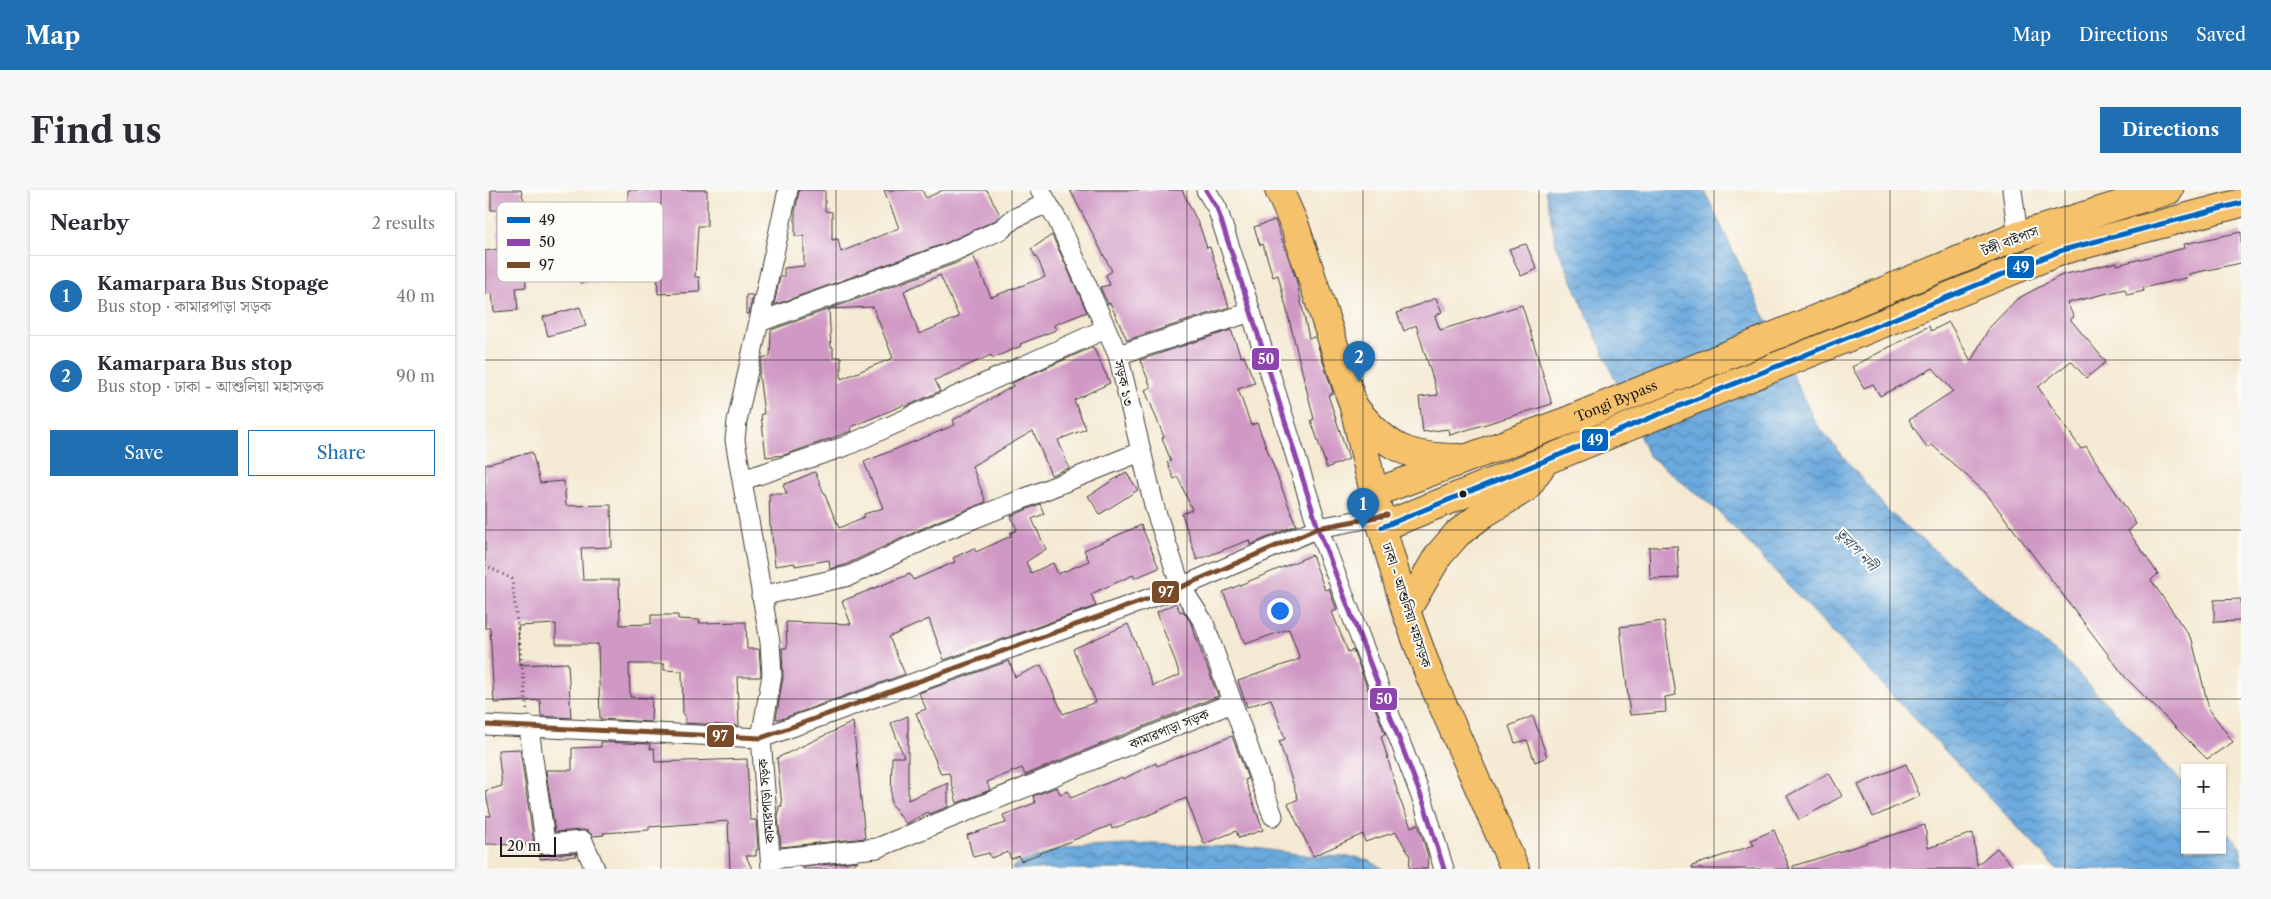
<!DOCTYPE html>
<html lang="en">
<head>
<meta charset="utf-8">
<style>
	body { margin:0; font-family:"Libre Caslon Text","Noto Serif Bengali",serif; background:#f7f7f7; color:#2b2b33 }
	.controls { position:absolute; right:15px; bottom:15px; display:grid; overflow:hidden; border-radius:0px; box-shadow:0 1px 4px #0004 }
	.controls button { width:45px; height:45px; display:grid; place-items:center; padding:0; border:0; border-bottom:1px solid #e1e1e2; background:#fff; color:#2b2b33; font:25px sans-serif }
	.scale { position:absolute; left:15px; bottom:12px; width:56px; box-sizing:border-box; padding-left:5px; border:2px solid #1c1c1c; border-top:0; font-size:14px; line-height:18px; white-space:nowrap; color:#1c1c1c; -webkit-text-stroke:4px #fdfcf7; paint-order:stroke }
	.you { position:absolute; left:794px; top:420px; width:18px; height:18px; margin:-12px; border:4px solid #fff; border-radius:50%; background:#1a73e8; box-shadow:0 0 0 8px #1a73e833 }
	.badge { display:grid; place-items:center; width:32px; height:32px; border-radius:50%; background:#1f6fb2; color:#fff; font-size:16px; font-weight:700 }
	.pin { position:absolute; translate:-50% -41px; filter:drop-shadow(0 1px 2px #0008) }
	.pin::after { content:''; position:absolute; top:26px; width:18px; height:15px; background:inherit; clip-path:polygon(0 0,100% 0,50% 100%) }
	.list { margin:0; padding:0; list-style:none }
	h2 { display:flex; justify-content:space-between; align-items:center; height:65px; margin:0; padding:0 20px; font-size:21px }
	h2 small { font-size:16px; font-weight:400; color:#7c7c81 }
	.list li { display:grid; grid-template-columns:32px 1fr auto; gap:15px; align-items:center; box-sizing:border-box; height:80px; padding:0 20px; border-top:1px solid #e1e1e2 }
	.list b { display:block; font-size:19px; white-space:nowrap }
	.list p { margin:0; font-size:16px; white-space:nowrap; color:#7c7c81 }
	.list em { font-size:16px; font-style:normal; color:#7c7c81 }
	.actions { display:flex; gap:10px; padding:15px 20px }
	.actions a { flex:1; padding:11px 0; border:1px solid #1f6fb2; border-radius:0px; text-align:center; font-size:18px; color:#1f6fb2 }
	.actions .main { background:#1f6fb2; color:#fff }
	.map { position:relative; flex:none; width:1756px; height:679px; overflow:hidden; border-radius:0px }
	header { display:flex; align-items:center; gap:30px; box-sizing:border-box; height:70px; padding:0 25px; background:#1f6fb2; color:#fff }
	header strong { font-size:24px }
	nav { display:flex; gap:28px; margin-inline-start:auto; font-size:18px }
	.intro { display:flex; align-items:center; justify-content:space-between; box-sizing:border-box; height:120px; padding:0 30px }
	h1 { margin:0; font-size:35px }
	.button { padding:12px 22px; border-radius:0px; background:#1f6fb2; color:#fff; font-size:18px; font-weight:700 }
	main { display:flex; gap:30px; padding:0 30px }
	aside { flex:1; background:#fff; border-radius:0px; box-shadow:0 1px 4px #0004 }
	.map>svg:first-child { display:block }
	.water { fill:url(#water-waves); stroke:#43627c }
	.building { fill:#d099c5; fill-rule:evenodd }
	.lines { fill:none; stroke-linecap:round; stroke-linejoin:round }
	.street-casing { stroke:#3c3b37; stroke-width:21 }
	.primary-casing { stroke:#3c3b37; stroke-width:30 }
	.highway-casing { stroke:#3c3b37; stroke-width:30 }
	.path { stroke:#3c3b37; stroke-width:3; stroke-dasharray:1 4; stroke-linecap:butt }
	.street { stroke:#fff; stroke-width:19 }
	.primary { stroke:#f5c16b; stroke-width:28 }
	.highway { stroke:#f5c16b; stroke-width:28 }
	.bus-1-casing { stroke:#fdfcf7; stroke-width:9 }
	.bus-2-casing { stroke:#fdfcf7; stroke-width:9 }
	.bus-3-casing { stroke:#fdfcf7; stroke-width:9 }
	.bus-1 { stroke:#0065bd; stroke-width:5 }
	.bus-2 { stroke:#8e44ad; stroke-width:5 }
	.bus-3 { stroke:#7a4b2a; stroke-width:5 }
	.grid { fill:none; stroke:#1c1c1c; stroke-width:1; stroke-opacity:0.55 }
	.bus-dot { fill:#1c1c1c; stroke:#fdfcf7; stroke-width:2 }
	.labels { text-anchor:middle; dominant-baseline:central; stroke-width:4; stroke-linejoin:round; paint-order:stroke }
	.street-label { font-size:14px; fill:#1c1c1c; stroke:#fdfcf7 }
	.water-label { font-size:15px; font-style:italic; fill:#3f5b73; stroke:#fdfcf7 }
	.key { fill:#fdfcf7; stroke:#bab9b5; stroke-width:1 }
	.key-label { font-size:14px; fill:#1c1c1c }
	.line-badge { stroke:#fdfcf7; stroke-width:2 }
	.badge-label { font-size:14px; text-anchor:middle; font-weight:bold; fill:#fff }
</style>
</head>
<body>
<header>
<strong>Map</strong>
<nav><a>Map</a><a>Directions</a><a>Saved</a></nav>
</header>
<div class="intro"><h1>Find us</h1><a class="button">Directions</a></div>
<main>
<aside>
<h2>Nearby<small>2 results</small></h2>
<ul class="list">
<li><span class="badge">1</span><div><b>Kamarpara Bus Stopage</b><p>Bus stop · কামারপাড়া সড়ক</p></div><em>40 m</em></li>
<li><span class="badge">2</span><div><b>Kamarpara Bus stop</b><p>Bus stop · ঢাকা - আশুলিয়া মহাসড়ক</p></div><em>90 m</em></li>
</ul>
<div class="actions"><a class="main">Save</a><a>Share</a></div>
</aside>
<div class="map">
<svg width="1756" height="679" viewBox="0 0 1756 679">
	<defs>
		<pattern id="water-waves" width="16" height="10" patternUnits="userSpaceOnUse" patternTransform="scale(1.25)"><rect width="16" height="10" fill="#6aa9dd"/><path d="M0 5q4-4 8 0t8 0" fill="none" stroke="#5689b2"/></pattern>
	</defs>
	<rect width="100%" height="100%" fill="#fdfcf7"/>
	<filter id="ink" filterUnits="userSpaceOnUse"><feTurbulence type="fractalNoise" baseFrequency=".02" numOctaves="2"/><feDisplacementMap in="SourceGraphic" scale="10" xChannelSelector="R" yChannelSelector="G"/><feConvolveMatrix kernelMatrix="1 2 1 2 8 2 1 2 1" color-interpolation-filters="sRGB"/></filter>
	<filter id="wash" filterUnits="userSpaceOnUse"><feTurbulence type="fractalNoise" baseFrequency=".0096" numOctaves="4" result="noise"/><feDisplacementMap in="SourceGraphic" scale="20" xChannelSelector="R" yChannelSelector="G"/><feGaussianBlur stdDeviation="1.12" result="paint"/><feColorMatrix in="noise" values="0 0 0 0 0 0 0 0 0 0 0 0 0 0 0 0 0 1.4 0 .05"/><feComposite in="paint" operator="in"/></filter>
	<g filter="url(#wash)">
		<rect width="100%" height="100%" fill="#f4e9d2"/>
		<path class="water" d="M1060 0H1219L1330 232 1403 321 1579 469 1700 595V660H1737V634L1756 658V679H1572L1233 321 1163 265 1071 54Z
			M668 654 770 658 827 666 871 667 885 671 899 679H526L534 673 580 658Z"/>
		<g id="blocks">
			<path class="building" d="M6 0H36L48 43 69 37 79 78 40 84 41 97 31 98 33 120 9 122 7 103 0 104V61L13 59V20H6Z
				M143 0H222V36H213L210 87H214L215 102 173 104 172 78H165L167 41H150V17H143Z
				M314 0H340V21L347 22V50L353 49 356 62 414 38 399 0H437L441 8 458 0H502L515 25 511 30 461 53 289 115 295 87H299V78L319 76V46H310V22Z
				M585 0H697L715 37 722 58 725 57 744 117 642 150 625 113 623 114 615 97 625 95 621 85 627 81Z
				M790 30 811 89 824 148 830 147 848 203 843 205 864 269 842 278 826 230 829 229 793 85 788 87 778 54 775 55 769 37Z
				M1756 42V73L1704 84 1705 87 1658 98 1659 101 1642 105 1640 99 1582 113 1589 127 1585 129 1621 172 1601 188 1586 171 1553 197 1596 259 1601 256 1651 334 1643 341 1673 384 1666 390 1707 450 1724 519 1748 552 1722 569 1640 487 1501 303 1447 255 1442 258 1424 230 1468 201 1448 178 1395 206 1388 194 1379 198 1367 177 1444 136 1446 141 1464 132 1486 171 1504 138 1532 109 1577 85 1632 72V75L1700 58 1699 54Z
				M567 45 602 122 569 135 571 140 535 154 536 156 508 168 506 165 450 190 455 201 420 217 419 215 366 237 367 241 299 265 281 267 276 224H279L274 184 278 167H285L286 140 469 74 488 65 506 107 560 87 554 72 546 59ZM455 85 474 127 434 144 419 101ZM388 117 408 168 356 189V167H348V157H346L344 119Z
				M1041 54 1052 79 1036 86 1024 59Z
				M107 65 111 91 95 93 92 67Z
				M261 105H268L264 124H261Z
				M951 108 957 122 950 126 955 140 1037 115 1067 214 965 245 964 239 938 242 934 207 953 205 931 135 919 141 912 123Z
				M95 117 101 136 63 146 58 127Z
				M746 140 756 167 759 166 770 193 753 199 766 235 772 233 811 335 765 355 764 350 712 370 697 324 707 320 693 287 689 289 682 272 686 271 677 248 679 247 660 200 666 197 655 170Z
				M608 157 625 193 589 210 601 239 573 250 584 278 566 285 548 241 487 276 501 312 453 331 360 375 345 379 344 370 310 376V373L290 376 286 336H285L284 304H302L298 295 330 282 354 338 379 327V324L398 318 379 272 470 235 468 230 528 196 527 193Z
				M47 262 55 293 79 291 81 316 126 315 127 357 96 358 98 390H134L135 435 166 434V425H193V429L215 430 214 433 261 432 262 459H274L276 484 275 487H252L254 536 200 533V525H198L197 481 179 480V474H144L145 507 167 508 166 532 115 529 113 454H71V434L33 436 35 475 83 473 86 528 56 526 55 510 9 513 5 438H0V275Z
				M641 282 653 300 615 324 603 306Z
				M555 314 559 324 547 329 561 359 541 372 546 383 568 373 573 384 604 371 599 360 656 335 674 378 650 388 648 385 606 404 611 416 459 470 444 429 404 447 420 484 296 529H291L298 487 297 458H302L301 432 366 434 357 411 425 384 428 390 470 372 468 368 489 358 491 362 526 346 525 343 532 340 526 326Z
				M1192 356 1194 388 1165 389 1164 357Z
				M827 365 840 400 844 399 852 420 847 422 863 462 868 460 900 544 896 546 915 610 926 637 933 634 943 666 942 679H924L925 666 911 642 880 652 878 644 828 666 803 614 813 609 794 551 800 549 786 509 762 517 753 491 815 469 804 439 760 454 738 402Z
				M1756 409V431L1729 432V410Z
				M691 413 695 422 698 421 705 431 733 506 540 585 537 578 502 592 505 600 472 613 464 583 456 584 431 523 441 519 434 503 524 471 530 487 556 475 578 524 611 512 588 459 643 434 668 496 695 485 672 422Z
				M1179 431 1191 505 1180 507 1181 522 1145 525 1135 437Z
				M423 526V610L463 593V617L444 624 443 622 421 634 406 613 407 567H419L406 533Z
				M1048 526 1062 567 1050 572 1042 550 1030 553 1024 536Z
				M368 532 380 648 296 657 293 628 294 616H297L292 568Z
				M747 546 763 589 760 590 778 640 754 648 751 641 719 654 701 608 666 624 627 639 626 635 536 671 534 666 526 669 523 662 506 668 504 663 488 667 482 645 521 633 518 625 550 613 548 606 572 597 575 604 583 601 586 608 637 587 638 589 671 573 672 576Z
				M116 552 165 554V559L169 558 170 572 262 569 265 630H271L273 660H271V666H261L267 679H245L243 631 164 637V640L118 643 119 645 108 646 103 641 98 640 70 642 61 580H87V558L116 557Z
				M35 559 49 655 0 654V626H6L0 601 17 596 13 560Z
				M1421 574 1435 606 1388 627 1373 595Z
				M1344 583 1357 606 1314 630 1302 606Z
				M1440 635 1443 658 1488 643 1492 675 1512 658 1530 679H1308V676Z
				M1289 640 1305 679H1207V676L1269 655 1266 650Z
				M91 663 92 666 55 669V664L61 665Z
				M373 671 362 679H318V677Z"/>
		</g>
	</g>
	<g filter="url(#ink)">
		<use href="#blocks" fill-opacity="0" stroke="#3c3b37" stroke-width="1"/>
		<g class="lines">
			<defs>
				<path id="street" d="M555 0 573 31 633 165 670 319 696 397 719 433 788 626
					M721 0 732 18 766 122 833 338 939 614 959 679
					M1527 0 1533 46
					M274 132 465 63 517 39 528 29 562 13
					M633 165 766 122
					M258 290 361 256 620 139
					M276 406 364 386 458 341 655 262
					M0 535 276 548 696 397 833 338 902 325
					M44 536C48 576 56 615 60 654L98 651 110 679
					M286 669 392 658 747 513
					M286 679 276 548 287 485 285 452 250 250 252 231 303 0"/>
				<g id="primary">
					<path d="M869 217C902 258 921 268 974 268"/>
					<path id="s1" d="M889 303 1087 229 1533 46 1684 0"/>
					<path d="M897 337 1578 60 1756 13"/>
					<path d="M921 421 953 366 972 344 998 324 1041 298 1057 275"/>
				</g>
				<path id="highway" d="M794 0 810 36 869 217 897 337 921 421 944 484 1030 679"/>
			</defs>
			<use href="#street" class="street-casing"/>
			<use href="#primary" class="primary-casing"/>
			<use href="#highway" class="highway-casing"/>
			<path class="path" d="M0 375 27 389 42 519"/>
			<use href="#street" class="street"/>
			<use href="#primary" class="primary"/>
			<use href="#highway" class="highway"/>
			<defs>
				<path id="bus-1" d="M897 337 1578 60 1756 13"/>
				<path id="bus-2" d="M721 0 732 18 766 122 833 338 939 614 959 679"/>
				<path id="bus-3" d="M0 535 276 548 696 397 833 338 902 325"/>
			</defs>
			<use href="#bus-1" class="bus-1-casing"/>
			<use href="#bus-2" class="bus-2-casing"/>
			<use href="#bus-3" class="bus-3-casing"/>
			<use href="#bus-1" class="bus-1"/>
			<use href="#bus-2" class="bus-2"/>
			<use href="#bus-3" class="bus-3"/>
		</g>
	</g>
	<path class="grid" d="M176 0V679M351 0V679M527 0V679M702 0V679M878 0V679M1054 0V679M1229 0V679M1405 0V679M1580 0V679M0 170H1756M0 340H1756M0 509H1756"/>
	<circle class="bus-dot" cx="978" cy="304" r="4.5"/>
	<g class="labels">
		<g class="street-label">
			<text transform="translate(1525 51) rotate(-21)">টঙ্গী বাইপাস</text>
			<text transform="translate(639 193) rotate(77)">সড়ক ১৩</text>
			<text stroke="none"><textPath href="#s1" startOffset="259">Tongi Bypass</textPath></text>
			<text transform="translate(922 415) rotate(72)">ঢাকা - আশুলিয়া মহাসড়ক</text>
			<text transform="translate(684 539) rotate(-22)">কামারপাড়া সড়ক</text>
			<text transform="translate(281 611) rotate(-95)">কামারপাড়া সড়ক</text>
		</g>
		<g class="water-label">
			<text transform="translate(1372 359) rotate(47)">তুরাগ নদী</text>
		</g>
	</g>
	<rect x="12" y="12" width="166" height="80" rx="8" class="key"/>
	<rect x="22" y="27" width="23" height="6" fill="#0065bd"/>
	<rect x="22" y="49" width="23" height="7" fill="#8e44ad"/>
	<rect x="22" y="72" width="23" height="6" fill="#7a4b2a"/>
	<g class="key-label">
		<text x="54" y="35">49</text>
		<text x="54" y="57">50</text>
		<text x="54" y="80">97</text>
	</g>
	<g class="line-badge">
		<rect x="1521" y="65" width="29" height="24" rx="5" fill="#0065bd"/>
		<rect x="766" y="157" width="29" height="24" rx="5" fill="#8e44ad"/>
		<rect x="1096" y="238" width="28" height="24" rx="5" fill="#0065bd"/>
		<rect x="666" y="390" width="29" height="24" rx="5" fill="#7a4b2a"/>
		<rect x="884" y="497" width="29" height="24" rx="5" fill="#8e44ad"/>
		<rect x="221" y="534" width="29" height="24" rx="5" fill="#7a4b2a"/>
	</g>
	<g class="badge-label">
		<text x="1536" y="82">49</text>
		<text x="781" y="174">50</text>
		<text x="1110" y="255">49</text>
		<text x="681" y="407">97</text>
		<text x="899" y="514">50</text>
		<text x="235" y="551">97</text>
	</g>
</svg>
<div class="controls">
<button>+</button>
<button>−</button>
</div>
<div class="scale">20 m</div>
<div class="you"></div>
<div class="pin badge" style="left:878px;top:339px">1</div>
<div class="pin badge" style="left:874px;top:192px">2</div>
</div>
</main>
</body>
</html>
